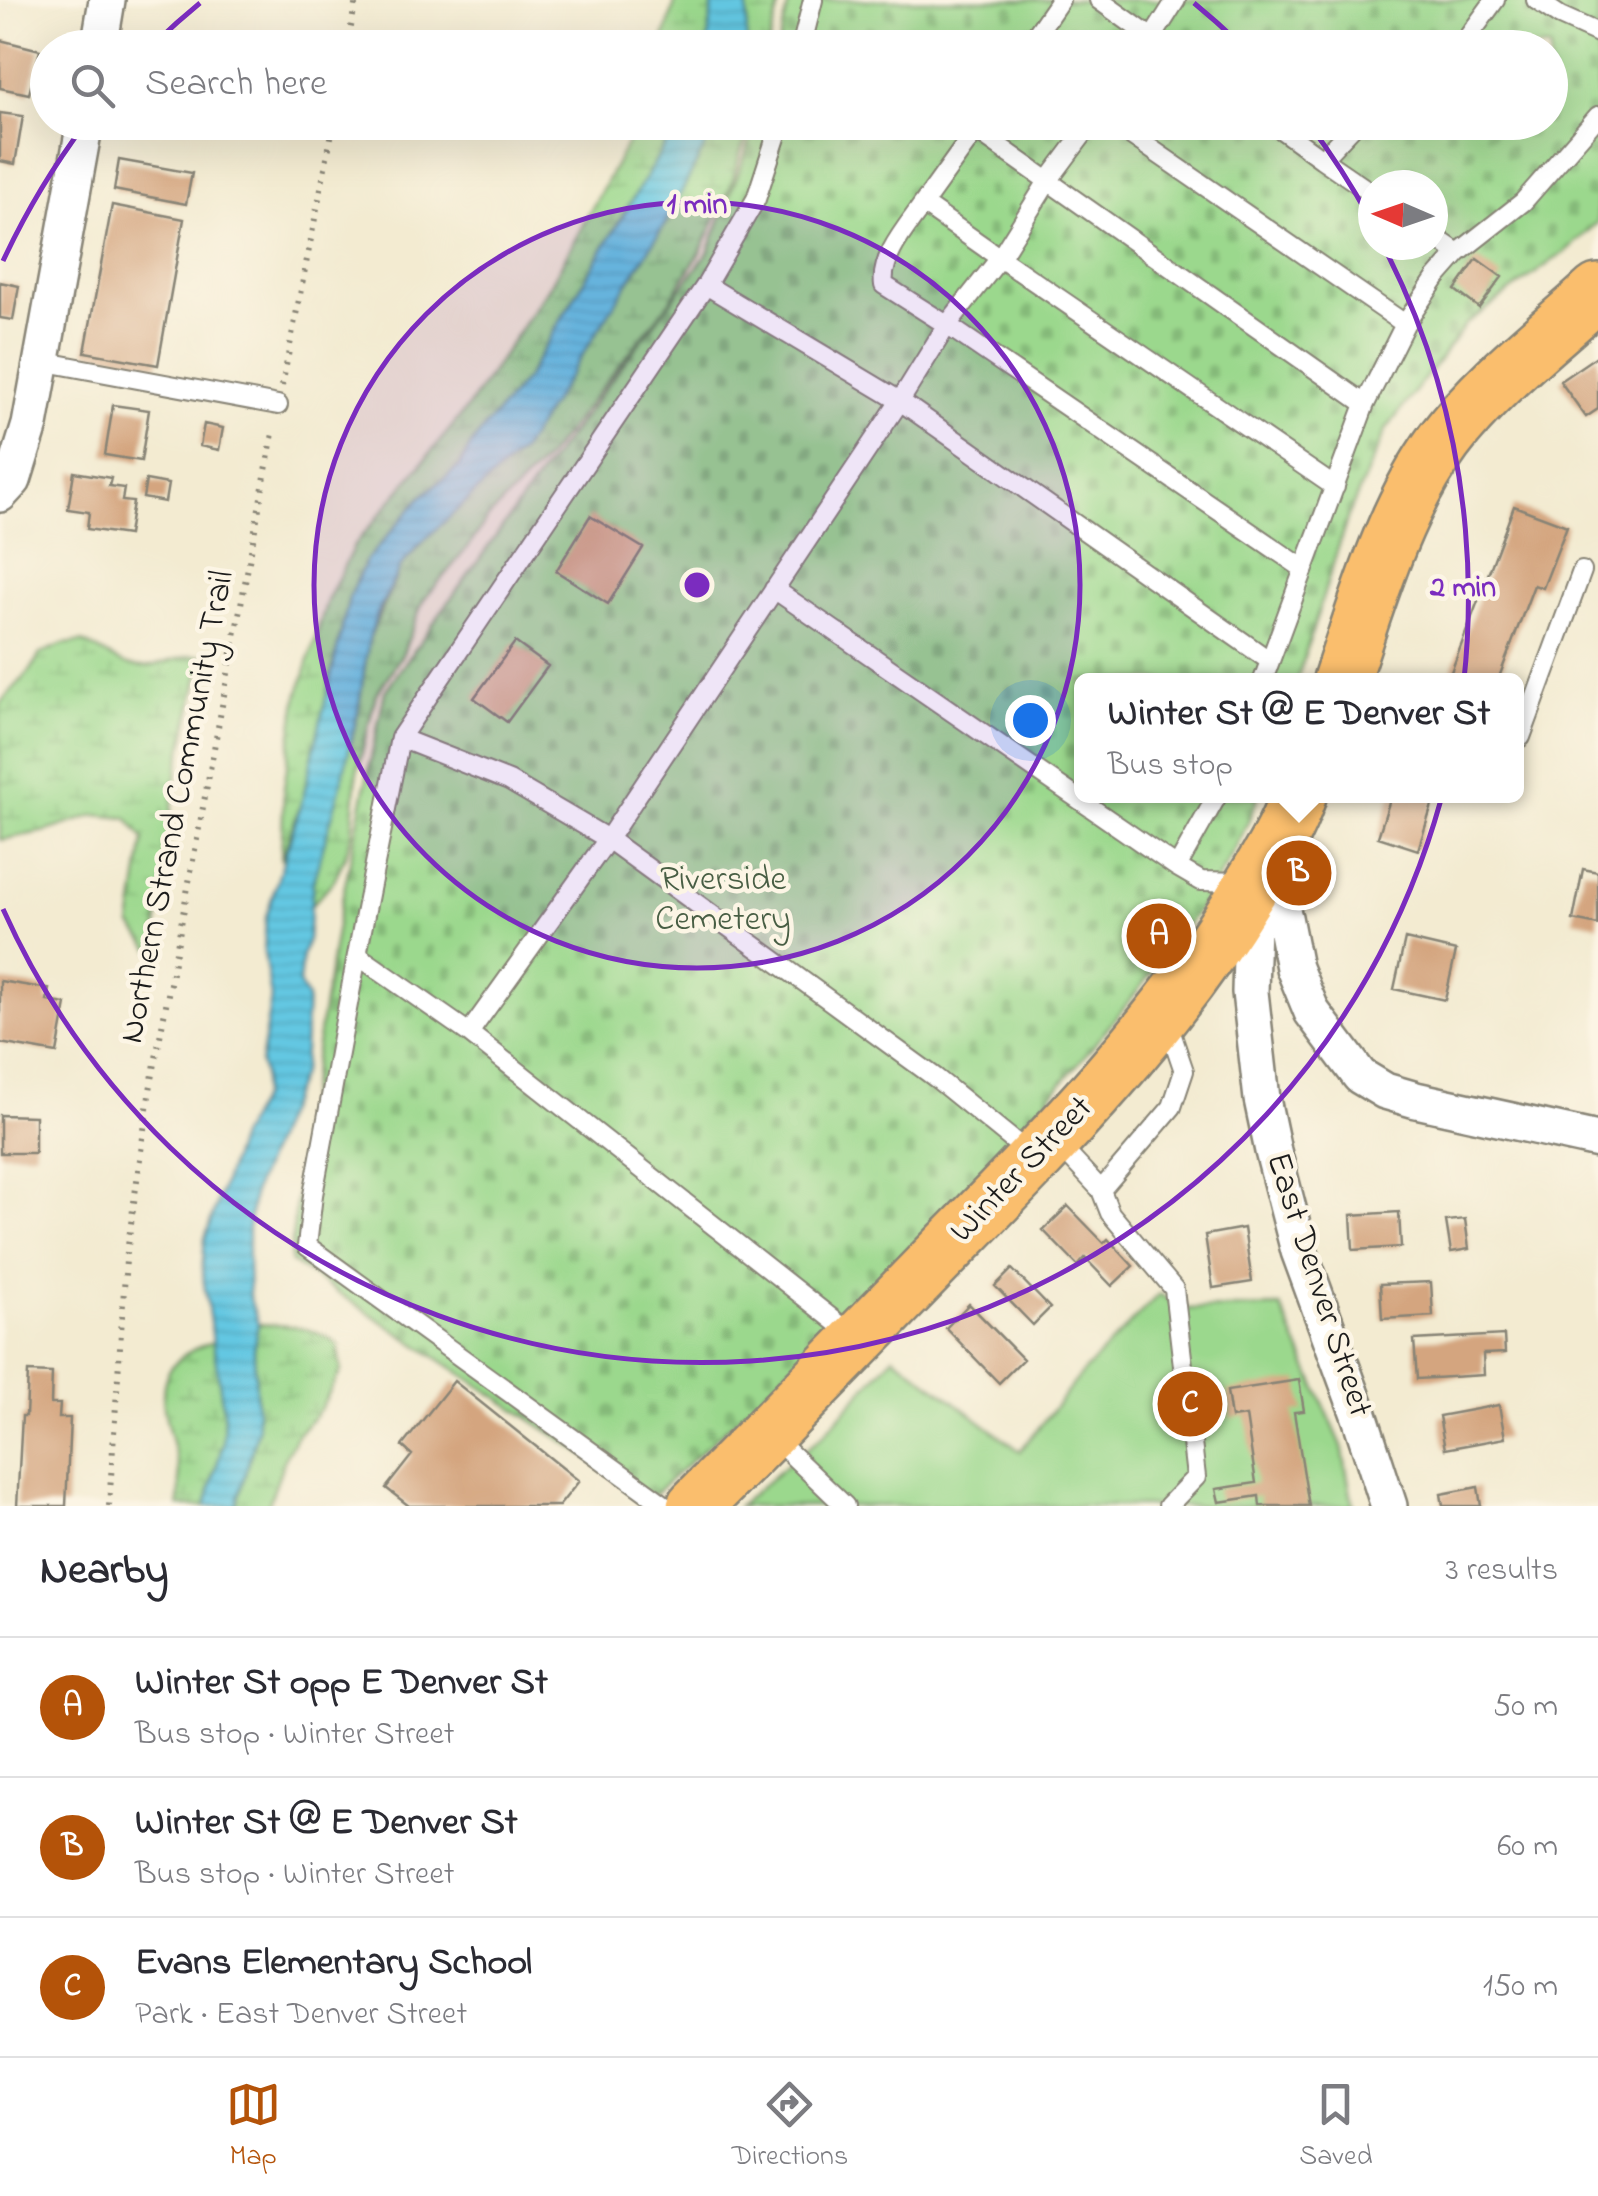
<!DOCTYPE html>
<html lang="en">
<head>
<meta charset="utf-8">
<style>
	body { margin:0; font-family:"Indie Flower",sans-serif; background:#f2f2f3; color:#2b2b33 }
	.compass { position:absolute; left:1358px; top:170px; width:90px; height:90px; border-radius:50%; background:#fff; box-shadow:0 10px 40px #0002; rotate:272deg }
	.you { position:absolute; left:1030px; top:720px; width:35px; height:35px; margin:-25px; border:8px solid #fff; border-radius:50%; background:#1a73e8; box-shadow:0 0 0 15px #1a73e833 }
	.badge { display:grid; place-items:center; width:65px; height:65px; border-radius:50%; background:#b45309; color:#fff; font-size:32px; font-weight:700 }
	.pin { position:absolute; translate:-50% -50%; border:5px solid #fff; box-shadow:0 2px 10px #0006 }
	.popup { position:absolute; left:1074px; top:673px; width:450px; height:130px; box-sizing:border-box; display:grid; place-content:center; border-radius:15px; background:#fff; filter:drop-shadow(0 2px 8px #0005); font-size:32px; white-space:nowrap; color:#7c7c81 }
	.popup b { font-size:38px; color:#2b2b33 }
	.popup::after { content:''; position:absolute; left:50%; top:100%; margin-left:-20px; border:20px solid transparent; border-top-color:#fff }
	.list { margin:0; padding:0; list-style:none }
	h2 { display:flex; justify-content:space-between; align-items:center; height:130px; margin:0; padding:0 40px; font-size:42px }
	h2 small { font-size:32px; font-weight:400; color:#7c7c81 }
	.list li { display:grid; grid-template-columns:65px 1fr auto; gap:30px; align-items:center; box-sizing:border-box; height:140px; padding:0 40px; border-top:2px solid #e1e1e2 }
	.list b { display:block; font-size:38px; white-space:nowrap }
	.list p { margin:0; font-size:32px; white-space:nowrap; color:#7c7c81 }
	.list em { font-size:32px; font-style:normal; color:#7c7c81 }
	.icon { flex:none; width:55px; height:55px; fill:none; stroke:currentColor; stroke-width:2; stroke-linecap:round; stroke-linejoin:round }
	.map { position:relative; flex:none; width:1598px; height:1506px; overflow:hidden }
	.search { position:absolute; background:#fff; box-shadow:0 10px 40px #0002; left:30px; right:30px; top:30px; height:110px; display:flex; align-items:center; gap:25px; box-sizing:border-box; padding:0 35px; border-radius:55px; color:#7c7c81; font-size:38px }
	.sheet { height:550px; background:#fff }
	nav { display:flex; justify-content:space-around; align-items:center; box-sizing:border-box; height:140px; border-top:2px solid #e1e1e2; background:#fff; font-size:28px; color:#7c7c81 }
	nav a { display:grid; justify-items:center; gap:5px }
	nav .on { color:#b45309 }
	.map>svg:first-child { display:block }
	.wetland { fill:url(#wetland-marsh); stroke:#5c7a54; stroke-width:2.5 }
	.cemetery { fill:url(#cemetery-stones); stroke:#5c7a54; stroke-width:2.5; fill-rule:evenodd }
	.park { fill:#9bd88d; stroke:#5c7a54; stroke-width:2.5 }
	.water { fill:url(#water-rules); stroke:#40727f; stroke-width:2.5 }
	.building { fill:#d4a57f }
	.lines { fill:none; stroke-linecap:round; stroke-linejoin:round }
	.lane-casing { stroke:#888476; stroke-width:22 }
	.street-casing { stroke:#888476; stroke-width:40 }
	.primary-casing { stroke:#888476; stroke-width:60 }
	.path { stroke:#888476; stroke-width:6; stroke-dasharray:2.5 8; stroke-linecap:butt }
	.lane { stroke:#fff; stroke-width:18 }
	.street { stroke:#fff; stroke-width:35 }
	.primary { stroke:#fabe6d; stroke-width:55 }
	.ring { fill:none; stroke:#7b2cbf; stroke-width:5 }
	.labels { text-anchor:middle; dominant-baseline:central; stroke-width:9; stroke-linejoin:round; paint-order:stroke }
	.street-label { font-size:35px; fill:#1c1c1c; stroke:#fcf5e5 }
	.park-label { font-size:35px; fill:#485e44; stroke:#fcf5e5 }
	.centre { fill:#7b2cbf; stroke:#fcf5e5; stroke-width:5 }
	.ring-label { font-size:30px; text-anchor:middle; font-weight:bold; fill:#7b2cbf; stroke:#fcf5e5; stroke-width:9; stroke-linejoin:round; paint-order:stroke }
</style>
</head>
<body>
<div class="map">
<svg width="1598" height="1506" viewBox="0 0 1598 1506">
	<defs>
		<pattern id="wetland-marsh" width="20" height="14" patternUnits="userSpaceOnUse" patternTransform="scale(2.5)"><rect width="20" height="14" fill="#9bd88d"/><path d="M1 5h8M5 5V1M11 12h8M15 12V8" fill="none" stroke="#85b979"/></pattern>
		<pattern id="cemetery-stones" width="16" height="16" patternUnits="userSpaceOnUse" patternTransform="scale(2.5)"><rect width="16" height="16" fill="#9bd88d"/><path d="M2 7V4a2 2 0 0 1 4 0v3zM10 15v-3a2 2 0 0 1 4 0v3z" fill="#85b979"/></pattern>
		<pattern id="water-rules" width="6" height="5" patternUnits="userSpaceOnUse" patternTransform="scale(2.5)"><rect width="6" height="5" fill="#64c7e2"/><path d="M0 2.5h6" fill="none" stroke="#56aac1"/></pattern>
	</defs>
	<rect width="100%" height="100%" fill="#fcf5e5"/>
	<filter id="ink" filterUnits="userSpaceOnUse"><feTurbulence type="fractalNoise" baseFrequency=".01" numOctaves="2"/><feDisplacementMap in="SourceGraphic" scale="20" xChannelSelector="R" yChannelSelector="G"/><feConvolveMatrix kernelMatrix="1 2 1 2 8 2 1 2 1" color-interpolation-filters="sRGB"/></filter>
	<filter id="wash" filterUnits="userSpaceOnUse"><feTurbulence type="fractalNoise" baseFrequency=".0048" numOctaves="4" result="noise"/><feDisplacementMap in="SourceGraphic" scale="40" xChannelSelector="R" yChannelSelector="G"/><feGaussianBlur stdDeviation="2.25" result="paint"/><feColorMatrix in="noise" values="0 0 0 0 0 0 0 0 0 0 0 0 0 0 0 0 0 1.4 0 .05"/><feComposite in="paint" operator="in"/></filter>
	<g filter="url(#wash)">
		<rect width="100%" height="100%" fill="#f3ebd1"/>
		<path class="wetland" d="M676 0H713L707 47 661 48Z
			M748 0H781L768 47 746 48Z
			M638 123H678L527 377 473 442 459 467 421 497 365 562 349 598 303 797 281 860 284 787 297 699 327 601 354 546 468 407 551 284Z
			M717 123H755L742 148 731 185 701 251 668 304 542 463 487 519 469 546 423 601 403 653 376 695 357 772 352 833 345 857 334 880 311 906 313 882 358 712 369 639 401 566 440 524 523 448 665 224Z
			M82 642C102 650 119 666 141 667 164 667 182 653 203 656L175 782 154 953 131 925 144 839 127 818 95 815 47 831 0 840V703L31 670 40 654 63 644Z
			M258 1324C284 1325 318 1326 338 1345L341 1371 319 1411 297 1435 286 1455 268 1506H236L258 1428 254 1350Z
			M213 1342 224 1414 223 1443 206 1506H178C193 1445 116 1371 213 1342Z"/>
		<path class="cemetery" d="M790 0H1598V222L1567 250 1466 324 1386 430 1348 516 1297 680H1082V796H1258C1230 878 1161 962 1106 1030 968 1198 812 1353 650 1498L290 1261 303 1129 338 919 385 691 546 466 708 253 757 123 1550 122V48L778 47ZM1373 185H1433V245H1373Z"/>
		<path class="park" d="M1159 1294 1185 1309 1281 1307 1342 1446 1353 1506H738L823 1435 894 1356 1020 1451 1083 1372Z"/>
		<path class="water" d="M713 0H748L746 47H707Z
			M678 123H717L665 224 523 449 418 546 401 566 377 614 369 639 358 712 339 792 313 882 308 939 302 956 299 983 307 998 303 1069 254 1190 248 1229V1257L249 1295 258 1324 254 1350 258 1428 236 1506H206L223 1443 224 1414 202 1270 205 1238 239 1137 261 1097 263 1075 260 1064 271 998 264 952 266 917 303 797 349 598 365 562 421 497 459 467 473 442 527 377Z"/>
		<g id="blocks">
			<path class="building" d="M177 33 222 44 221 48H174Z
				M0 40 40 50 29 94 0 88Z
				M0 113 23 116 15 164 0 161Z
				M119 160 192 173 186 204 114 190Z
				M112 205 184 219 158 365 85 352Z
				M1477 259 1502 277 1479 308 1455 290Z
				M0 282 19 286 13 320 0 318Z
				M1598 355V409L1586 417 1560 381Z
				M113 405 149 410 141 461 105 455Z
				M204 424 223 428 219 450 200 446Z
				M74 472 111 478 109 486 124 488 122 501 133 502 128 535 87 529 89 512 68 509Z
				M146 480 168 484 165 502 143 498Z
				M1514 506 1567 526 1543 588 1534 585 1498 680H1448Z
				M590 516 643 548 608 604 556 571Z
				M515 642 548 666 507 722 474 698Z
				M1391 796H1435L1418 850 1378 837Z
				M1583 869 1598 872V925L1573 920Z
				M1405 939 1456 951 1445 1000 1394 989Z
				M0 981 49 989 47 1001 66 1004 57 1053 0 1043Z
				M0 1115 35 1116V1153H0Z
				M1068 1206 1104 1243 1108 1239 1133 1266 1112 1286 1085 1258 1078 1266 1043 1230Z
				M1399 1212 1401 1247 1353 1250 1351 1215Z
				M1465 1219 1469 1249 1451 1252 1446 1221Z
				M1244 1228 1252 1282 1213 1288 1205 1235Z
				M1012 1269 1050 1308 1033 1325 995 1286Z
				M1431 1282 1433 1316 1382 1319 1380 1284Z
				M969 1304 1023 1359 999 1383 946 1328Z
				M1504 1335 1505 1353 1483 1354 1484 1375 1417 1379 1414 1340Z
				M28 1372 52 1373 51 1404H60L59 1418H70L66 1506H17L22 1416H26Z
				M1299 1380 1304 1411 1294 1412 1309 1506H1260L1259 1496 1219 1502 1216 1489 1256 1483 1246 1416 1231 1418 1227 1391Z
				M454 1381 579 1481 559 1506H409L386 1488 412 1455 402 1446Z
				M1499 1405 1505 1438 1445 1449 1439 1416Z
				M1478 1487 1481 1506H1443L1441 1494Z"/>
		</g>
	</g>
	<g filter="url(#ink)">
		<use href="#blocks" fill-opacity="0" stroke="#888476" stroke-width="2.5"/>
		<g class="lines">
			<defs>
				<path id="lane" d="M1099 0 1152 38 1145 48
					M1536 0 1560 16 1598 33
					M801 48 813 0
					M1027 48 1060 0
					M1165 48 1152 38 1176 0
					M1460 48 1495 0
					M781 122 756 199 706 285 900 401 608 839 936 1078 1031 1155
					M980 122 976 130 1048 181 1092 122
					M1112 122 1405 324 1365 404 1263 680
					M1271 122 1322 159 1357 122
					M976 130 923 204 1000 258 1048 181 1365 404
					M1322 159 1373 194
					M923 204C907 227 880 257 884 285L947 325 1000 258 1335 487
					M1458 253 1523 202 1598 116
					M1405 324 1436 278 1458 253 1433 236
					M41 361 278 405
					M774 589 1177 867
					M1270 661 900 401 947 325 1304 569
					M400 738 509 781 608 839 469 1033
					M1516 739 1521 737 1582 571
					M1217 796 1177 867 1201 881 1243 882
					M357 955 400 738 706 285
					M1057 1143 1101 1190 1110 1213 1174 1289 1196 1477 1168 1506
					M1101 1190 1172 1107 1184 1071 1167 1021
					M773 1437 845 1506
					M666 1506 307 1246 313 1195 357 955 469 1033 854 1336"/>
				<path id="street" d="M99 48 107 0
					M0 494 13 480 30 425 85 122
					M1254 882 1284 917 1294 968 1312 1012 1360 1076 1385 1091 1416 1100 1598 1140
					M1253 888 1250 992 1262 1099 1273 1151 1299 1251 1360 1417 1389 1506"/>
				<path id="primary" d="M1341 680C1368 600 1393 511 1444 441 1487 384 1545 340 1598 292
					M695 1506C781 1420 866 1332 951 1245 1058 1136 1165 1027 1245 896 1265 864 1286 832 1298 796"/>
			</defs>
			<use href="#lane" class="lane-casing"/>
			<use href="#street" class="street-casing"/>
			<use href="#primary" class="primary-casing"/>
			<path class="path" d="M347 48 356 0
				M282 386 334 122
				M109 1506 126 1260 148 1101 274 428"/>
			<use href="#lane" class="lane"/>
			<use href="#street" class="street"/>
			<use href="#primary" class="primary"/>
		</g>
	</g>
	<circle cx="697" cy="585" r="383" fill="#7b2cbf" fill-opacity=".12"/>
	<g class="ring">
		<circle cx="697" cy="585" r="383"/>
		<path d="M3 261A766 766 0 0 1 85 124M155 43A766 766 0 0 1 200 3M1194 3A766 766 0 0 1 1239 43M1309 124A766 766 0 0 1 1370 219M1385 249A766 766 0 1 1 3 909"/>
	</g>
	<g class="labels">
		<g class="street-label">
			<text transform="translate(178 807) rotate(-79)">Northern Strand Community Trail</text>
			<text transform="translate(1022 1170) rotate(-46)">Winter Street</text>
			<text transform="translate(1318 1285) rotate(72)">East Denver Street</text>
		</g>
		<g class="park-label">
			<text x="723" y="880">Riverside<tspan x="723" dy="40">Cemetery</tspan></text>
		</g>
	</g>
	<circle cx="697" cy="585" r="15" class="centre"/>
	<g class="ring-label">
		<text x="697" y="213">1 min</text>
		<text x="1463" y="596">2 min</text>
	</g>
</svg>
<svg class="compass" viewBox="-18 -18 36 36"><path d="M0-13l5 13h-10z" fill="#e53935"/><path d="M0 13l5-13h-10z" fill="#7c7c81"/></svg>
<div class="you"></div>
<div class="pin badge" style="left:1159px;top:936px">A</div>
<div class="pin badge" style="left:1299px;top:873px">B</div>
<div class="popup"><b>Winter St @ E Denver St</b>Bus stop</div>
<div class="pin badge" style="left:1190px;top:1404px">C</div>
<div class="search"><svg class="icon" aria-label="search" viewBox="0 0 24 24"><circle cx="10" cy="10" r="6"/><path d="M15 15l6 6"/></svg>Search here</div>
</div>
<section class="sheet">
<h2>Nearby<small>3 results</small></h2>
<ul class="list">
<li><span class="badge">A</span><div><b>Winter St opp E Denver St</b><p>Bus stop · Winter Street</p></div><em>50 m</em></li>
<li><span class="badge">B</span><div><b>Winter St @ E Denver St</b><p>Bus stop · Winter Street</p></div><em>60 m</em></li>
<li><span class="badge">C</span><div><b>Evans Elementary School</b><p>Park · East Denver Street</p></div><em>150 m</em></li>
</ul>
</section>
<nav>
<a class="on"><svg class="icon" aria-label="map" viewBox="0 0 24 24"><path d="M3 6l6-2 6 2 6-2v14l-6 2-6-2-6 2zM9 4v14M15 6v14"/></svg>Map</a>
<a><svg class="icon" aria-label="directions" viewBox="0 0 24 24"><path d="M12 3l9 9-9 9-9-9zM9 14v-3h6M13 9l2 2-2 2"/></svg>Directions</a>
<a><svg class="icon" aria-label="saved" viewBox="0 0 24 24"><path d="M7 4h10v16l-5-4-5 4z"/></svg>Saved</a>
</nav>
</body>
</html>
